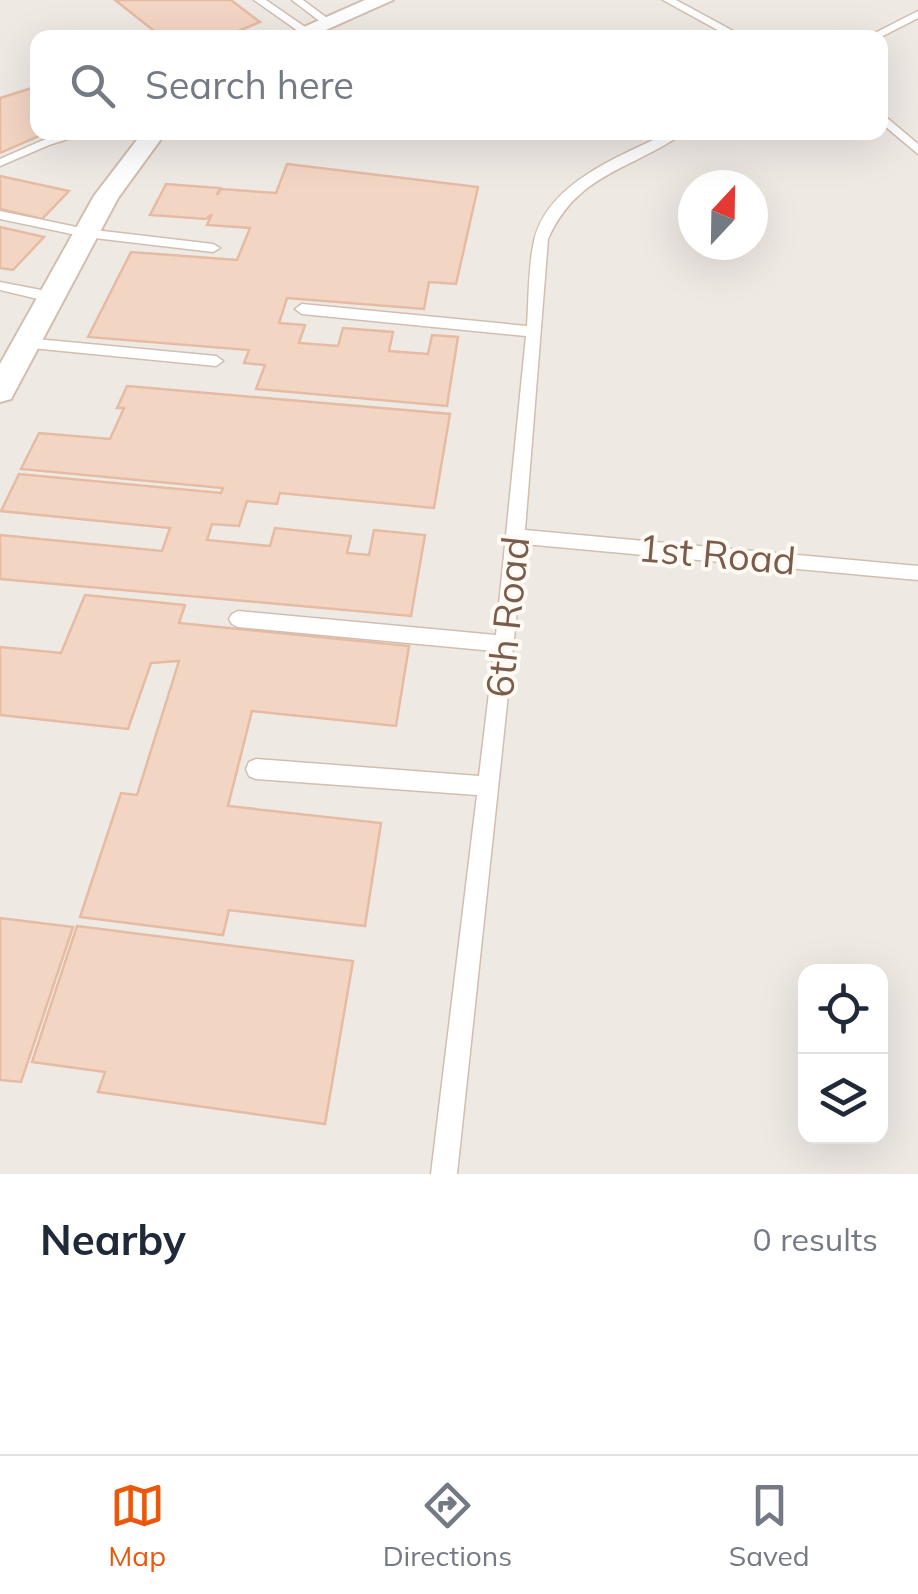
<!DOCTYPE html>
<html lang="en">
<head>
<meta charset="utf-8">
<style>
	body { margin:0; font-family:Mulish,sans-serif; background:#f2f2f3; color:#1f2937 }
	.controls { position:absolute; right:30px; bottom:30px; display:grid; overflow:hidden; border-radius:20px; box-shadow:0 10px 40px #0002 }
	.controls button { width:90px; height:90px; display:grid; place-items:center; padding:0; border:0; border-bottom:2px solid #e0e1e3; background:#fff; color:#1f2937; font:50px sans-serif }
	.compass { position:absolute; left:678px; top:170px; width:90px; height:90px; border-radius:50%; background:#fff; box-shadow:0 10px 40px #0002; rotate:22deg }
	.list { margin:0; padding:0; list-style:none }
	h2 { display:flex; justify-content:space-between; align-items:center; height:130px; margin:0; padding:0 40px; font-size:42px }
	h2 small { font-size:32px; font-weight:400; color:#747a83 }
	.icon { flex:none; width:55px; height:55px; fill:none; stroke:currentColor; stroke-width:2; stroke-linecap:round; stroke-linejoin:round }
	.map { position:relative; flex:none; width:918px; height:1174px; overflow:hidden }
	.search { position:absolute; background:#fff; box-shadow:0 10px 40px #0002; left:30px; right:30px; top:30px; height:110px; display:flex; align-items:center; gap:25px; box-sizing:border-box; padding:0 35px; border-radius:20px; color:#747a83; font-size:38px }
	.sheet { height:280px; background:#fff }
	nav { display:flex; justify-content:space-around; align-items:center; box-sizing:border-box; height:140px; border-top:2px solid #e0e1e3; background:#fff; font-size:28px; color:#747a83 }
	nav a { display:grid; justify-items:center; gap:5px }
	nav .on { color:#ea580c }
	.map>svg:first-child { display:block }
	.industrial { fill:#efe9e4; fill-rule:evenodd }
	.building { fill:#f3d5c3; stroke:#e6bba3; stroke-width:2.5 }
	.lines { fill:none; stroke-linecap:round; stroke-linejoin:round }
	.lane-casing { stroke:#d1beb0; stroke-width:3 }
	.street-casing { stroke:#d1beb0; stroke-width:4 }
	.lane { fill:#fff; fill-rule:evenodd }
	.street { fill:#fff; fill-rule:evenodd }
	.labels { text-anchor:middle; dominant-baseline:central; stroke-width:8; stroke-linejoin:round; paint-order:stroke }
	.street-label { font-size:38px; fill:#7a5c4d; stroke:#fffaf3 }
</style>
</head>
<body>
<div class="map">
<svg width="918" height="1174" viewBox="0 0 918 1174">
	<rect width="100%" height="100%" fill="#fdf6ec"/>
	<path class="industrial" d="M0 0H918V1174H0ZM38 38H880V132H38ZM693 185H753V245H693ZM806 972H880V1136H806Z"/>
	<path class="building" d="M115 0H231L260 22 222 38H163Z
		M38 86V132H48L0 153V98Z
		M287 164 478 187 456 284 429 282 424 309 287 298 279 323 305 325 299 343 338 346 343 328 393 332 389 351 428 354 432 335 458 337 447 406 256 389 265 365 244 363 249 350 88 337 131 252 237 260 250 228 207 225 212 214 206 219 150 215 166 184 220 188 217 195 221 189 276 193Z
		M0 176 69 191 42 219 0 209Z
		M0 227 44 237 13 270 0 268Z
		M127 386 450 414 434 508 280 493 277 504 247 501 239 526 212 524 207 540 270 546 275 528 351 536 347 553 369 555 374 530 425 535 411 616 0 579V535L162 551 170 528 1 511 19 474 221 493 223 488 21 469 39 433 110 439 124 408H117Z
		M85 595 185 605 179 623 409 646 396 726 252 711 228 806 381 823 365 926 229 910 223 935 80 917 121 793 137 795 179 661 151 663 128 729 0 715V647L61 653Z
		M0 918 73 927 21 1082 0 1080Z
		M77 926 353 961 325 1124 98 1092 105 1072 32 1062Z"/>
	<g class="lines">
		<defs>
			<path id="lane" d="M254 0H266L321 38H308Z
				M292 0H303L331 21 322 23Z
				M663 0H676L746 38H732Z
				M918 11V18L879 38H865Z
				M880 112 918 144V154L880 122Z
				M70 132H90L49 145 0 166V159L41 141Z
				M125 132H141L154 140 144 142Z
				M670 132H685C632 170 578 172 548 239L525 530 918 566V580L524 544 457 1174H431L477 795 256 779 249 776 246 769 249 762 256 759 479 776 494 651 238 627 232 624 229 619 232 614 238 611 496 635 526 336 302 314 295 309 302 304 527 326C529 299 528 268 534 241 548 181 622 156 670 132Z
				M0 211 86 229 213 244 220 248 213 252 86 237 0 219Z
				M0 282 51 292 58 297 51 302 0 290Z
				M26 338 216 356 223 361 216 366 21 347 19 343Z"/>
			<path id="street" d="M365 0H393L308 38H279Z
				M143 132H166L118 198 11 399 0 402V364L94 196Z"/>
		</defs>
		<use href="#lane" class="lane-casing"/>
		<use href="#street" class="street-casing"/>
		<use href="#lane" class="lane"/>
		<use href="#street" class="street"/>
	</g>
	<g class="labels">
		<g class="street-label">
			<text transform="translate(717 554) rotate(5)">1st Road</text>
			<text transform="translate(507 617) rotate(-84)">6th Road</text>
		</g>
	</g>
</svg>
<div class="controls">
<button><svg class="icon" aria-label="locate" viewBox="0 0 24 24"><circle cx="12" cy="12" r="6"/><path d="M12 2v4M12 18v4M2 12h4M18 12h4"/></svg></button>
<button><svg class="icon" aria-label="layers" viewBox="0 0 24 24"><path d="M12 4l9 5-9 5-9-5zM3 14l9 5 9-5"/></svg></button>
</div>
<svg class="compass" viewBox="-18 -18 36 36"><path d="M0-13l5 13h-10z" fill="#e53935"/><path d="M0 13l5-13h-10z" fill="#747a83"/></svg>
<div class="search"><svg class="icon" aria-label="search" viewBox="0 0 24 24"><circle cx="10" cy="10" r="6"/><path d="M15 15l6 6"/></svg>Search here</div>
</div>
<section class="sheet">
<h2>Nearby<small>0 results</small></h2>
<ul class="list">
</ul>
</section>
<nav>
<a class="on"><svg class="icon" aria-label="map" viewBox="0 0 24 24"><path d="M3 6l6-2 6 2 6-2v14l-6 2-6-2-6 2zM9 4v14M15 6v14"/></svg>Map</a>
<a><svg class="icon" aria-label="directions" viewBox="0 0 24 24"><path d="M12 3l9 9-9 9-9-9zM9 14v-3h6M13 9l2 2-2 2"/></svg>Directions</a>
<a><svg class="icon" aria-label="saved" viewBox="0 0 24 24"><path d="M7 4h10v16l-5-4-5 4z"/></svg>Saved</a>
</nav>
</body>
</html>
